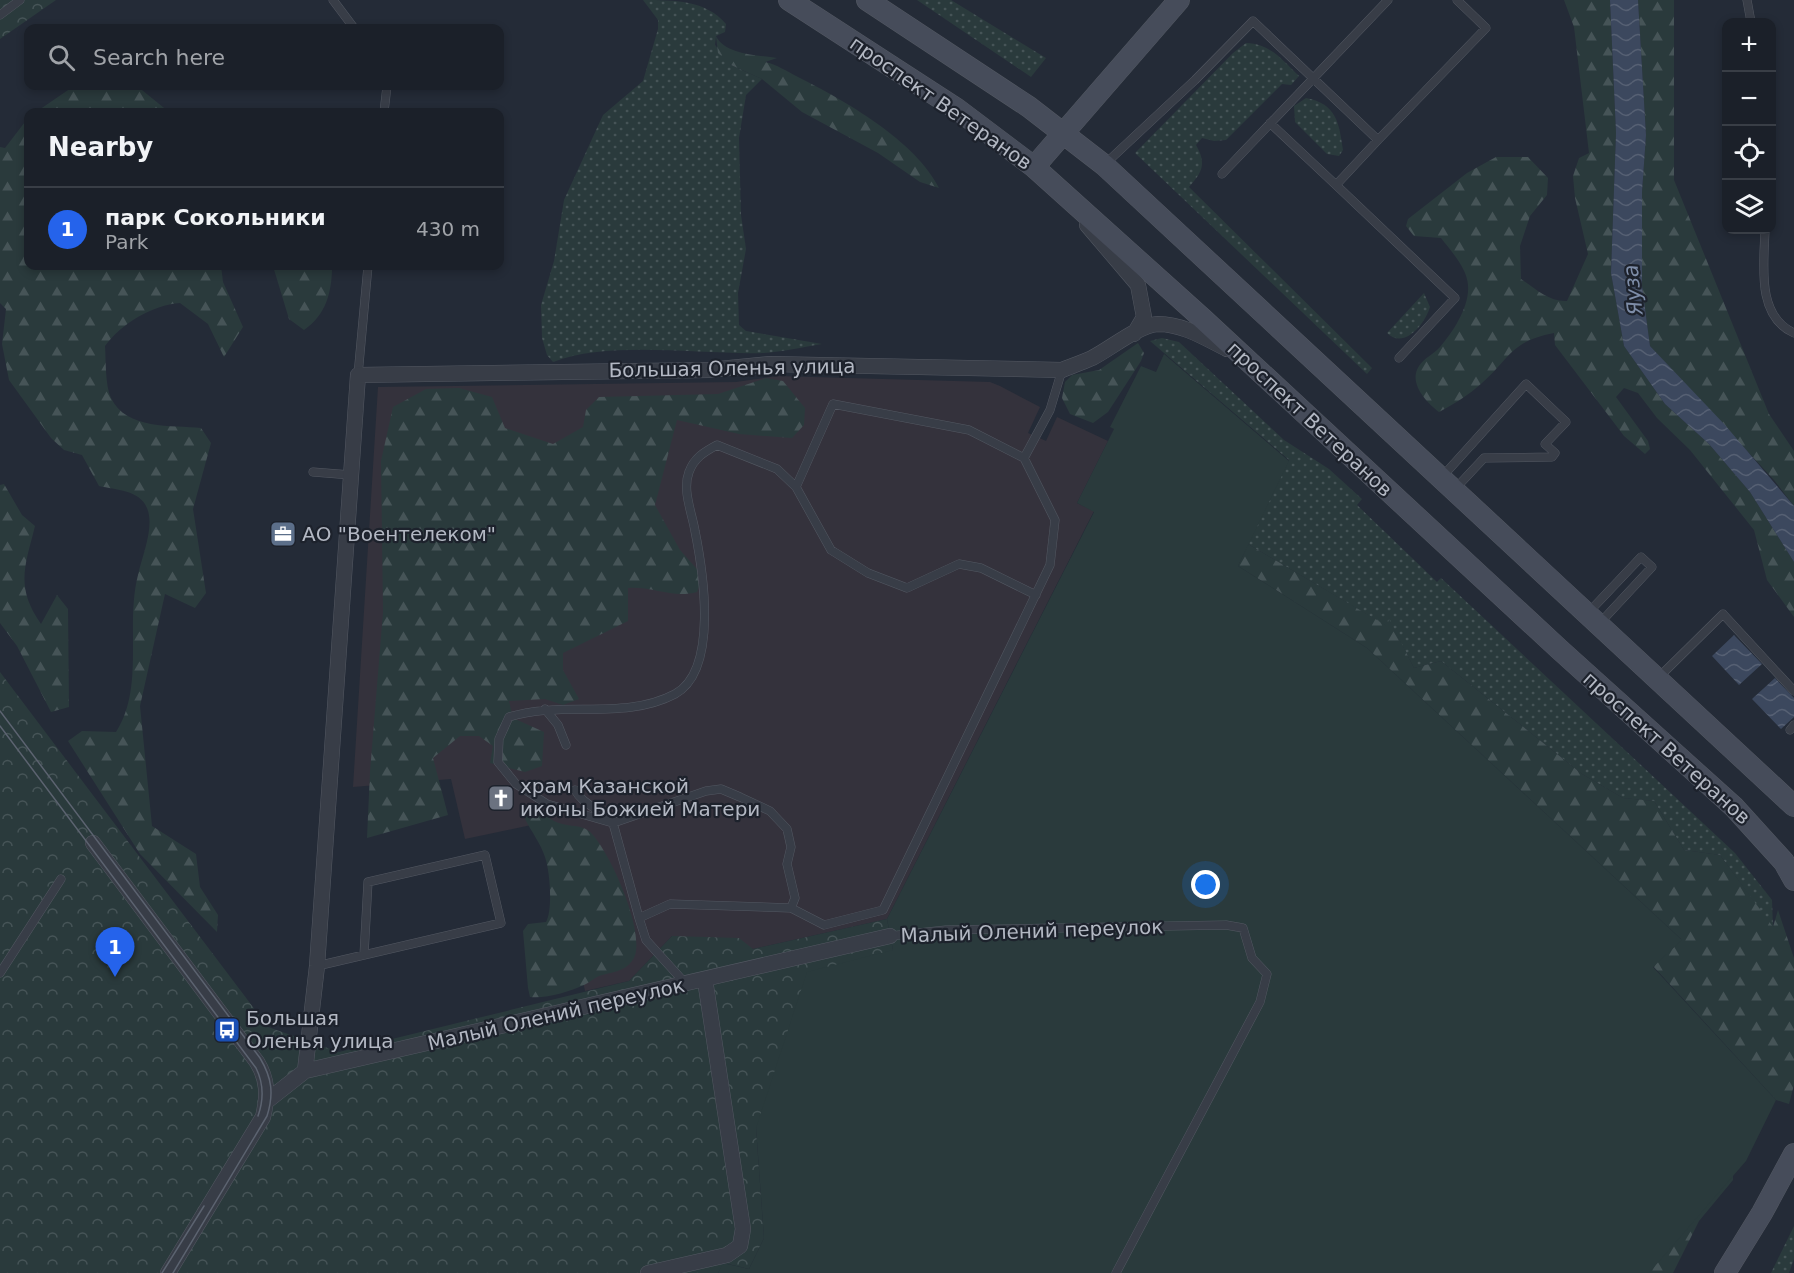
<!DOCTYPE html>
<html lang="en">
<head>
<meta charset="utf-8">
<style>
	body { margin:0; font-family:"DejaVu Sans",sans-serif; background:#282d35; color:#f1f3f6 }
	.controls { position:absolute; right:18px; top:18px; display:grid; overflow:hidden; border-radius:12px; box-shadow:0 3px 9px #0003 }
	.controls button { width:54px; height:54px; display:grid; place-items:center; padding:0; border:0; border-bottom:2px solid #393e46; background:#1b2029; color:#f1f3f6; font:30px sans-serif }
	.you { position:absolute; left:1206px; top:885px; width:21px; height:21px; margin:-15px; border:4px solid #fff; border-radius:50%; background:#1a73e8; box-shadow:0 0 0 9px #1a73e833 }
	.badge { display:grid; place-items:center; width:39px; height:39px; border-radius:50%; background:#2563eb; color:#fff; font-size:20px; font-weight:700 }
	.pin { position:absolute; translate:-50% -50px; filter:drop-shadow(0 2px 3px #0008) }
	.pin::after { content:''; position:absolute; top:32px; width:21px; height:18px; background:inherit; clip-path:polygon(0 0,100% 0,50% 100%) }
	.list { margin:0; padding:0; list-style:none }
	h2 { display:flex; justify-content:space-between; align-items:center; height:78px; margin:0; padding:0 24px; font-size:26px }
	h2 small { font-size:20px; font-weight:400; color:#a0a3a8 }
	.list li { display:grid; grid-template-columns:39px 1fr auto; gap:18px; align-items:center; box-sizing:border-box; height:84px; padding:0 24px; border-top:2px solid #393e46 }
	.list b { display:block; font-size:22px; white-space:nowrap }
	.list p { margin:0; font-size:20px; white-space:nowrap; color:#a0a3a8 }
	.list em { font-size:20px; font-style:normal; color:#a0a3a8 }
	.icon { flex:none; width:33px; height:33px; fill:none; stroke:currentColor; stroke-width:2; stroke-linecap:round; stroke-linejoin:round }
	.map { position:relative; flex:none; width:1794px; height:1273px; overflow:hidden }
	.search { position:absolute; background:#1b2029; box-shadow:0 3px 9px #0003; left:24px; top:24px; width:480px; height:66px; display:flex; align-items:center; gap:15px; box-sizing:border-box; padding:0 21px; border-radius:12px; color:#a0a3a8; font-size:22px }
	.panel { position:absolute; background:#1b2029; box-shadow:0 3px 9px #0003; left:24px; top:108px; width:480px; height:162px; border-radius:12px }
	.map>svg:first-child { display:block }
	.medical { fill:#34323c }
	.grass { fill:url(#grass-dots) }
	.forest { fill:url(#forest-firs) }
	.park { fill:url(#park-crowns) }
	.pitch { fill:#2a3a3c }
	.water { fill:url(#water-waves) }
	.lines { fill:none; stroke-linecap:round; stroke-linejoin:round }
	.lane-casing { stroke:#535862; stroke-width:9 }
	.street-casing { stroke:#535862; stroke-width:16 }
	.secondary-casing { stroke:#535862; stroke-width:22 }
	.lane { stroke:#383d47; stroke-width:8 }
	.street { stroke:#383d47; stroke-width:15 }
	.secondary { stroke:#464c5a; stroke-width:21 }
	.tram { stroke:#5c6370; stroke-width:1.5 }
	.labels { text-anchor:middle; dominant-baseline:central; stroke-width:4.5; stroke-linejoin:round; paint-order:stroke }
	.street-label { font-size:20px; fill:#b3b8c3; stroke:#1d222c }
	.poi-label { font-size:20px; fill:#b3b8c3; stroke:#1d222c; text-anchor:start }
	.water-label { font-size:21px; font-style:italic; fill:#7e8da8; stroke:#1d222c }
</style>
</head>
<body>
<div class="map">
<svg width="1794" height="1273" viewBox="0 0 1794 1273">
	<defs>
		<pattern id="grass-dots" width="8" height="8" patternUnits="userSpaceOnUse" patternTransform="scale(1.5)"><rect width="8" height="8" fill="#2a3a3c"/><path d="M2 2h.1M6 6h.1" fill="none" stroke="#465457" stroke-width="1.8" stroke-linecap="round"/></pattern>
		<pattern id="forest-firs" width="22" height="20" patternUnits="userSpaceOnUse" patternTransform="scale(1.5)"><rect width="22" height="20" fill="#2a3a3c"/><path d="M5 1l3.5 6h-7zM16 11l3.5 6h-7z" fill="#465457"/></pattern>
		<pattern id="park-crowns" width="20" height="18" patternUnits="userSpaceOnUse" patternTransform="scale(1.5)"><rect width="20" height="18" fill="#2a3a3c"/><path d="M2 6a3 3 0 1 1 6 0M12 15a3 3 0 1 1 6 0" fill="none" stroke="#465457"/></pattern>
		<pattern id="water-waves" width="16" height="10" patternUnits="userSpaceOnUse" patternTransform="scale(1.5)"><rect width="16" height="10" fill="#3c485e"/><path d="M0 5q4-4 8 0t8 0" fill="none" stroke="#566073"/></pattern>
	</defs>
	<rect width="100%" height="100%" fill="#242b37"/>
	<path class="medical" d="M777 376 990 382 1000 386 1040 407 1028 433 1046 441 1057 417 1108 441 1077 503 1094 511 887 919 753 949 672 936 629 981 585 991 550 821 465 839 451 779 353 787 378 387 736 382Z"/>
	<path class="grass" d="M643 0C674 0 706 0 726 24L725 32 716 36 715 45 731 65 762 79 746 95 739 138 741 215 746 249 738 293 739 325 746 331 822 344C803 347 782 352 763 353 701 355 610 340 553 362L547 355 542 338 541 305 554 261 564 200 603 115 643 81 658 29V20Z
		M917 0H951L1046 58 1031 77Z
		M1246 43C1271 44 1282 60 1299 76L1291 85 1282 84 1226 140 1214 141 1202 138 1196 145C1207 164 1202 172 1189 187L1372 368 1367 374 1135 153 1233 53Z
		M1306 98C1337 104 1339 123 1343 150L1339 156 1327 154 1295 122 1294 106Z
		M1424 293 1430 307C1425 324 1404 350 1387 333Z
		M1162 338 1179 342 1284 440 1329 469 1362 499 1357 505 1437 582 1441 578 1735 853 1772 900 1773 928 1720 855 1684 850 1654 801 1623 798 1582 774 1441 661 1414 668 1389 620 1388 627 1248 544 1289 460 1150 341Z
		M1794 1226V1259L1789 1273H1771Z"/>
	<path class="forest" d="M1564 0H1610L1616 133 1611 273 1624 346 1665 404 1709 444 1750 492 1794 562V617L1767 580 1754 530 1690 450 1657 418 1638 393 1624 388 1616 397 1648 441 1650 449 1645 454 1624 436 1555 345 1554 333C1511 341 1510 358 1482 383 1469 395 1454 404 1439 412 1426 402 1408 383 1419 366 1424 358 1434 354 1440 347 1453 332 1470 306 1468 285 1467 268 1451 251 1441 238L1414 236 1406 226 1408 219 1467 173 1496 157H1528L1548 178 1547 195 1530 216 1520 246 1521 279C1536 289 1549 302 1567 301L1588 254 1575 198 1573 176 1579 158 1589 153 1574 27Z
		M1638 0H1674V180L1769 414 1794 451V506L1774 480 1650 346 1642 286V192L1646 135Z
		M716 36C725 55 758 55 777 58L765 62C776 64 788 72 798 77 844 100 916 141 939 188L920 182 878 153 802 112 762 79 731 65 718 53Z
		M74 86H137L169 112H36Z
		M28 118V266H221L223 282 243 327 224 357 208 324 180 303C152 305 121 324 105 346 106 361 105 385 111 398 126 430 172 425 201 428L211 443 193 509 206 593 195 608 165 594 140 706 152 826 196 854 200 887 218 915 217 932 140 854 68 741 82 731 116 732C145 687 125 625 138 575 142 556 155 527 147 508 140 490 116 490 99 486L82 455 64 450 51 438 9 380 2 344 6 309 0 303V147L5 148Z
		M273 266H332C332 292 326 315 304 330L289 319Z
		M1138 343 1144 353 1141 361 1108 412 1093 423 1070 414 1062 398 1065 382 1072 375 1099 370Z
		M766 378 783 381 805 408 804 425 792 438 739 434 677 420 655 505 680 550 703 576 697 592C672 599 654 586 628 588V621L563 653V670L579 699 563 705 545 699 509 701 513 718 544 732 542 766 525 772 490 763 493 746 479 736H460L433 758 448 815 367 838 370 772 383 612 381 461 393 407 426 389 459 388 492 397 505 428 553 444 583 427 586 410 599 397 718 394Z
		M4 484 22 515 35 526C25 566 15 587 41 624L57 595 68 609 69 707 51 712 17 646 0 623V485Z
		M1248 544 1387 626 1389 619 1414 668 1441 661 1582 774 1623 798 1654 801 1684 850 1720 855 1773 927 1778 910 1794 958V1085L1789 1104 1776 1100 1653 966 1681 939 1367 648 1238 566Z
		M532 803C539 809 546 817 554 821 564 827 580 824 589 831 609 848 650 940 632 961 624 972 611 972 599 976 594 978 589 983 584 985 569 992 545 999 530 997L528 988 523 931 528 924 546 922C553 910 550 871 545 857 541 844 531 831 525 819Z
		M1733 1173V1180L1699 1221 1673 1273H1637Z"/>
	<path class="park" d="M0 0H56L0 39Z
		M0 672 268 1027 339 1052 629 981 672 936 739 938 753 949 887 919 893 950 756 1128 764 1238 749 1269 724 1263 718 1273H0Z"/>
	<path class="pitch" d="M1164 354 1289 461 1238 566 1367 648 1682 940 1653 967 1776 1100 1746 1161 1649 1273H718L723 1263 749 1269 764 1238 756 1128 807 972 893 950 887 919 1094 512 1077 503 1114 429 1110 427 1141 366 1156 372Z"/>
	<path class="water" d="M1610 0H1638L1646 135 1642 192V286L1650 346 1725 425 1794 506V562L1750 492 1709 444 1665 404 1624 346 1611 273 1616 133Z
		M1734 635 1762 664 1739 685 1712 656Z
		M1775 678 1794 698V717L1781 729 1752 699Z"/>
	<g class="lines">
		<defs>
			<path id="lane" d="M333 0 354 28
				M1747 0 1751 22
				M0 15 20 0
				M384 112 387 86
				M1270 123 1336 185
				M1378 140 1486 28 1457 0
				M1105 164 1195 80 1253 21 1378 140 1336 185 1455 298 1399 358
				M1222 174 1388 0
				M1765 230C1764 264 1756 316 1794 333
				M358 375 368 266
				M313 472 351 475
				M1442 477 1526 384 1566 422 1545 444 1555 453 1552 457 1484 458 1455 489
				M796 487 833 404 969 430 1024 458
				M1588 613 1641 557 1652 567 1599 624
				M1659 677 1723 614 1794 691
				M545 709 558 725 566 745
				M1790 730 1794 725
				M575 790C583 805 602 810 613 823L706 791 721 789 740 797 770 811 787 829 791 847 787 864 795 898 791 908
				M639 918 613 823 547 804 516 784 498 762 499 739 509 717C563 700 624 721 675 694 719 670 703 571 695 531 692 513 682 490 689 472 694 458 704 452 717 445L777 469 796 487 831 550 868 573 907 588 959 564 981 568 1036 595
				M890 936 946 930 1226 925 1243 928 1252 958 1267 974 1260 1002 1116 1273
				M317 966 501 923 485 855 368 882 364 955
				M0 973 61 879
				M685 983 646 940 639 918 670 904 791 908 824 925 883 910 1050 565 1055 520 1024 458 1050 410 1062 370"/>
			<path id="street" d="M1087 225 1138 285 1144 317 1134 334
				M93 843 257 1062C268 1080 268 1096 263 1117L168 1273
				M305 1071 890 936
				M267 1101 305 1071 317 966 358 375 709 370 770 364 1062 370C1072 366 1083 362 1092 358 1110 349 1139 325 1158 324 1183 324 1205 338 1227 349
				M648 1273 727 1255 740 1246 743 1229 705 980"/>
			<path id="secondary" d="M789 0 957 109 1034 167 1203 319 1559 649 1734 807 1784 862 1794 880
				M867 0 1029 107 1104 165 1794 806
				M1034 167 1179 0
				M1725 1273 1762 1213 1794 1154"/>
		</defs>
		<use href="#lane" class="lane-casing"/>
		<use href="#street" class="street-casing"/>
		<use href="#secondary" class="secondary-casing"/>
		<use href="#lane" class="lane"/>
		<use href="#street" class="street"/>
		<use href="#secondary" class="secondary"/>
		<path class="tram" d="M0 711 260 1058C272 1078 274 1094 267 1116L173 1273
			M0 726 256 1068C264 1084 264 1099 258 1116
			M162 1273 204 1206"/>
	</g>
	<defs>
		<symbol id="office-square" viewBox="-11 -11 22 22"><rect x="-9" y="-9" width="18" height="18" rx="4" fill="#5c6f8a" stroke="#1d222c"/><path d="M-6-3h4V-5.5h4V-3h4V5H-6ZM-1-4.5V-3h2v-1.5ZM-6 0V1H6V0Z" fill="#fff"/></symbol>
		<symbol id="church-square" viewBox="-11 -11 22 22"><rect x="-9" y="-9" width="18" height="18" rx="4" fill="#6b7280" stroke="#1d222c"/><path d="M-1.2-6h2.4v3.5h3.3v2.4h-3.3V6h-2.4V-.1h-3.3v-2.4h3.3Z" fill="#fff"/></symbol>
		<symbol id="bus-square" viewBox="-11 -11 22 22"><rect x="-9" y="-9" width="18" height="18" rx="4" fill="#1a4fb4" stroke="#1d222c"/><path d="M-5-6H5V4H4V6H2V4H-2V6H-4V4H-5ZM-3.5-4V0h7V-4ZM-3.5 1.2v1.5H-2V1.2ZM2 1.2v1.5H3.5V1.2Z" fill="#fff"/></symbol>
	</defs>
	<g fill-rule="evenodd">
		<use href="#office-square" x="268" y="519" width="30" height="30"/>
		<use href="#church-square" x="486" y="783" width="30" height="30"/>
		<use href="#bus-square" x="212" y="1015" width="30" height="30"/>
	</g>
	<g class="labels">
		<g class="street-label">
			<text transform="translate(941 103) rotate(35)">проспект Ветеранов</text>
			<text transform="translate(732 368) rotate(-1)">Большая Оленья улица</text>
			<text transform="translate(1310 419) rotate(43)">проспект Ветеранов</text>
			<text transform="translate(1667 748) rotate(42)">проспект Ветеранов</text>
			<text transform="translate(1032 931) rotate(-2)">Малый Олений переулок</text>
			<text transform="translate(556 1014) rotate(-13)">Малый Олений переулок</text>
		</g>
		<g class="poi-label">
			<text x="302" y="534">АО "Воентелеком"</text>
			<text x="520" y="786">храм Казанской<tspan x="520" dy="23">иконы Божией Матери</tspan></text>
			<text x="246" y="1018">Большая<tspan x="246" dy="23">Оленья улица</tspan></text>
		</g>
		<g class="water-label">
			<text transform="translate(1633 290) rotate(-96)">Яуза</text>
		</g>
	</g>
</svg>
<div class="controls">
<button>+</button>
<button>−</button>
<button><svg class="icon" aria-label="locate" viewBox="0 0 24 24"><circle cx="12" cy="12" r="6"/><path d="M12 2v4M12 18v4M2 12h4M18 12h4"/></svg></button>
<button><svg class="icon" aria-label="layers" viewBox="0 0 24 24"><path d="M12 4l9 5-9 5-9-5zM3 14l9 5 9-5"/></svg></button>
</div>
<div class="you"></div>
<div class="pin badge" style="left:115px;top:977px">1</div>
<div class="search"><svg class="icon" aria-label="search" viewBox="0 0 24 24"><circle cx="10" cy="10" r="6"/><path d="M15 15l6 6"/></svg>Search here</div>
<section class="panel">
<h2>Nearby<small></small></h2>
<ul class="list">
<li><span class="badge">1</span><div><b>парк Сокольники</b><p>Park</p></div><em>430 m</em></li>
</ul>
</section>
</div>
</body>
</html>
